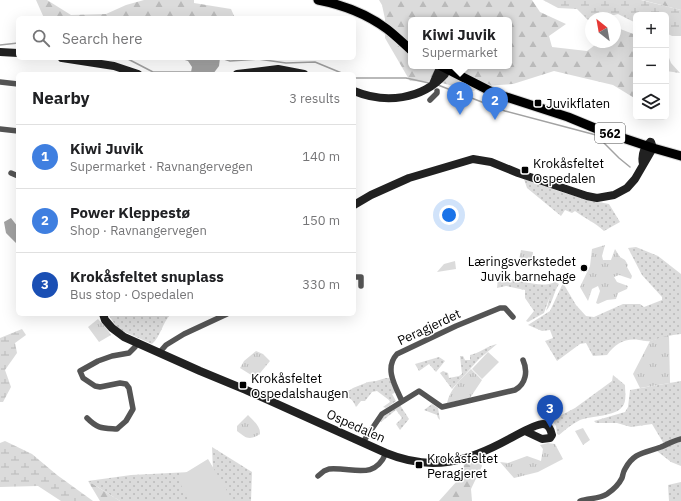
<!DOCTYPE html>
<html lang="en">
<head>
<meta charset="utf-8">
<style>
	body { margin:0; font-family:"IBM Plex Sans",sans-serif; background:#f2f2f2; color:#202124 }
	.controls { position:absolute; right:12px; top:12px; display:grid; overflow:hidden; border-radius:6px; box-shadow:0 4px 16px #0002 }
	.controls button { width:36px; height:36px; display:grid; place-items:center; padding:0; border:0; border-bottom:1px solid #e0e0e0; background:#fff; color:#202124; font:20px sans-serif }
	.compass { position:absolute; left:585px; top:12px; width:36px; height:36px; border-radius:50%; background:#fff; box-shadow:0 4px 16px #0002; rotate:329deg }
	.you { position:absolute; left:449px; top:215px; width:14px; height:14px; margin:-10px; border:3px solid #fff; border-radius:50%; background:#1a73e8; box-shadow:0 0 0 6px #1a73e833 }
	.badge { display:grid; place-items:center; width:26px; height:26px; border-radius:50%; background:#7c3aed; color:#fff; font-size:13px; font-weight:700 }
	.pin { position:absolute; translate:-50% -33px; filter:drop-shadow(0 1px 2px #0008) }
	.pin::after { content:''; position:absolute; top:21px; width:14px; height:12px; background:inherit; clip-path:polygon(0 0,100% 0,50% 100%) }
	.popup { position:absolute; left:408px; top:17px; width:104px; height:52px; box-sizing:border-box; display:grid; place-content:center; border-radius:6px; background:#fff; filter:drop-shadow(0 1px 3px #0005); font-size:13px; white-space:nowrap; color:#757577 }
	.popup b { font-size:15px; color:#202124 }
	.popup::after { content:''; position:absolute; left:50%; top:100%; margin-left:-8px; border:8px solid transparent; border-top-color:#fff }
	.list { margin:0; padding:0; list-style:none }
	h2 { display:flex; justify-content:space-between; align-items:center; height:52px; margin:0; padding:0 16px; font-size:17px }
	h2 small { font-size:13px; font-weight:400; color:#757577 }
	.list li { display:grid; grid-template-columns:26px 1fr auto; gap:12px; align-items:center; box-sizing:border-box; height:64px; padding:0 16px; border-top:1px solid #e0e0e0 }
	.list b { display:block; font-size:15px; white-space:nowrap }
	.list p { margin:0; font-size:13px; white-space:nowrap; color:#757577 }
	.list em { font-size:13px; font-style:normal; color:#757577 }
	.icon { flex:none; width:22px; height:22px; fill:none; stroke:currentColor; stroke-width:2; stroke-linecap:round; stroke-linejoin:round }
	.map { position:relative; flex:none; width:681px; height:501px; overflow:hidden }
	.search { position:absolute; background:#fff; box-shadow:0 4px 16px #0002; left:16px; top:16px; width:340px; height:44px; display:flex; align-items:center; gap:10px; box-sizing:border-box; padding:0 14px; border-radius:6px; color:#757577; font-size:15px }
	.panel { position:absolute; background:#fff; box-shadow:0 4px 16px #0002; left:16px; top:72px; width:340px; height:244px; border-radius:6px }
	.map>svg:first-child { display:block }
	.grass { fill:url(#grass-dots) }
	.forest { fill:url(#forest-firs); fill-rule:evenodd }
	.wetland { fill:url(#wetland-marsh) }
	.park { fill:url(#park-tufts) }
	.pitch { fill:#dbdbdb }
	.water { fill:#a2a2a2 }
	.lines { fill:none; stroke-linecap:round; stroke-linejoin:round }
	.stream { stroke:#a2a2a2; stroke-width:1.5 }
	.primary-casing { stroke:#dbdbdb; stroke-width:11 }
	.street { stroke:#545454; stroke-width:5.5 }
	.secondary { stroke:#212121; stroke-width:8 }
	.primary { stroke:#000; stroke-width:9 }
	.poi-dot { fill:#000; stroke:#fff; stroke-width:1.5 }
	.labels { text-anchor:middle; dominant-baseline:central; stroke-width:3; stroke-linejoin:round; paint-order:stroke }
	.shield { fill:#fff; stroke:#4c4c4c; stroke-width:1 }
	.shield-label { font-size:12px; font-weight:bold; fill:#000 }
	.poi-label { font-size:13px; fill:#000; stroke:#fff; text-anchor:start }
	.street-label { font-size:13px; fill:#000; stroke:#fff }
</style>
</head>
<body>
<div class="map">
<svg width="681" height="501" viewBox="0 0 681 501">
	<defs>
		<pattern id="grass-dots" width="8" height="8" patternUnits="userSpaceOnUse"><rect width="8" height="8" fill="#dbdbdb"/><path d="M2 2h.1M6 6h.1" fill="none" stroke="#bababa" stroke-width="1.8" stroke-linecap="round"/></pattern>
		<pattern id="forest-firs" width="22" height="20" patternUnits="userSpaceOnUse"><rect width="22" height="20" fill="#dbdbdb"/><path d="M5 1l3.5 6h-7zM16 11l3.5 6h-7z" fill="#bababa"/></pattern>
		<pattern id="wetland-marsh" width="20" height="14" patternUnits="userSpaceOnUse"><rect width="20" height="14" fill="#dbdbdb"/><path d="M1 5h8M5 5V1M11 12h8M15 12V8" fill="none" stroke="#bababa"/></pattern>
		<pattern id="park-tufts" width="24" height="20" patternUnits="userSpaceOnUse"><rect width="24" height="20" fill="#dbdbdb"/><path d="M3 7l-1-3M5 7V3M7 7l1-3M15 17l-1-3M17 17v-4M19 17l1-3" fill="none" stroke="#bababa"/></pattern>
	</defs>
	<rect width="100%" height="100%" fill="#fff"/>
	<path class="grass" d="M524 179C552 189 580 199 609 204L620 222 604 231C596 223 584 218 575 211L572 213 565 210 561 216 527 188Z
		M636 247 658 256 681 274V334C670 335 661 338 651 341 647 342 642 340 639 340 625 338 615 344 607 355L593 356 586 343 580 344 557 361 545 341 553 338 550 330 542 331 528 325 550 311 563 283 576 305 586 316 594 317 623 304H640L644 307 662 300V297L642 275 628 248Z
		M498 278C516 277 539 290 555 282L559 284C553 293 553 303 546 311L550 296 544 313 528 322 526 321 534 311 525 298V290L506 286 497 288Z
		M108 314H171C162 323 161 336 152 344L118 329Z
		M497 344 479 359 452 389 440 373 443 371 448 373 449 378 459 376 462 374 460 356H463L465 360H470V355C480 353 487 346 497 344Z
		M439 357 445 361 436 372 429 364 419 371 415 364Z
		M613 375 625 385C625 392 627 402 622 407 616 416 591 416 580 420 572 424 566 429 559 435L557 434 556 426 552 420 575 408 612 381Z
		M386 378H389L396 392 392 394 396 401 386 408 383 407 390 402 389 400 377 391 372 392 365 401H361L356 407C351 395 347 397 336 397V395L350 390 353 388 368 382 376 381Z
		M681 381V437L664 444 652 424 631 427 617 423H596L594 421 625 412 628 407 630 390Z
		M432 404 438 408 440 420 438 418 437 415 424 410Z
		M400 405 409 419 400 430 396 424 402 418 396 410 381 422 379 421C385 414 394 411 400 405Z
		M681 441V466L671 462 657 451Z
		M212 447 252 472 251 501H231L213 471Z
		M190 472 193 501H120L88 481 131 475Z
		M681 482V501H669L668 485Z"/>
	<path class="forest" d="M36 0H47L71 15 106 14 126 5 144 0H194V3L231 9 235 18H44Z
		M379 0H532L540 12 566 24 549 36 552 47 587 51 599 42H615V27L636 35V81L634 82 636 84V99L613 85 554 71 513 84 486 86 473 91 438 82 410 81 385 38V19L382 5ZM411 20H509V66H411Z
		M641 0H681V10L642 0Z
		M666 50 671 63 680 73 666 71Z
		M479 457 482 466 471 489 472 501H439L457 481 463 478 464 462Z
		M88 481 120 501H100Z"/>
	<path class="wetland" d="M543 0H641L681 10V36H672L666 33V15H636V23L618 14 603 18H591V21H589L577 9 558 8Z
		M22 329 26 335 15 343 17 353 5 370 11 387 3 402H0V338Z
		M5 441 32 454 57 475 93 501H61L38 486 0 487V443Z"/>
	<path class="park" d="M605 245 602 256 603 260H611L615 249 620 257 625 260 628 265 627 267 632 276 631 279 619 275 614 277 617 282 628 286 627 289 618 293 616 299 607 300 598 304 596 303 600 291 598 286 592 289 588 301 580 287 590 266 592 249Z
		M521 250 533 252 532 262 519 260Z
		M455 261 456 269 437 272 444 264Z
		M98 319 107 329 111 335 99 342 88 327Z
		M669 335 670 383 640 388 633 374 650 341Z
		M256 351 263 354 270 361 256 378 240 368 244 361Z
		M471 369 482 380 470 398 447 403C450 389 461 379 471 369Z
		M248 415C253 420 261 427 260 434 249 441 246 438 237 431V426Z
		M583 428 590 440 583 445 575 431Z
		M548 443 555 444 563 459 538 472 514 478 500 462 508 463 527 456 541 461 543 449 540 445Z"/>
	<path class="pitch" d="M488 352 499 362 482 379 472 369Z
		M208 459 233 501H190L177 478Z"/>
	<path class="water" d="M178 58H220L219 66 213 74 191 72 192 67 188 61Z
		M11 218 18 227V245L6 233 4 222Z"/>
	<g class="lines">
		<path class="stream" d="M0 45 18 43
			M126 58 153 72H191
			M221 58 230 61 258 59 286 63 315 62 344 74
			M354 78H406L429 83
			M438 85 505 111 596 135 619 158 630 167"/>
		<defs>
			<path id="primary" d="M318 0C344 5 367 14 387 29 396 36 403 43 411 50
				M441 66 494 93 568 117 602 131 653 148 681 156"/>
		</defs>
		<use href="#primary" class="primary-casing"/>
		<path class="street" d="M0 82 18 84
			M430 100 437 93V91
			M0 129 18 131
			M11 173 18 176
			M354 277H361V286
			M159 353 166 345 184 334 227 314
			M402 401C395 386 384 368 397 354L456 326 500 308H505L513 317
			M87 418C98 429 102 428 117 429L118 428 126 421 133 409 129 388 126 384 120 383 100 387 95 386 83 378 80 371 98 361 112 356 129 353 135 347 137 343
			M363 442 382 414 419 391 442 407 515 390C526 384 528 371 523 360
			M318 476 324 471 329 469C353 467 374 481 386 453
			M580 501C589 498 599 499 607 494 613 490 619 484 622 478 623 475 623 472 625 469 634 452 645 453 661 447 668 444 673 441 681 439"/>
		<path class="secondary" d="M0 52 18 53
			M62 58 114 66 138 74
			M237 74 278 69 304 74
			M354 91C385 104 422 100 445 74L444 68 439 70 433 84
			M643 164C641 155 644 148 650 142
			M354 205 371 195 409 178 473 159 491 162 518 173 587 196 597 198 614 195 627 188 635 179 653 148 651 142
			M103 314 105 320 112 328 124 337 200 371 246 390 386 453C432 472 467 462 509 439 517 435 535 424 543 424 548 424 551 430 552 435L550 438 542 439 525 431"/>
		<use href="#primary" class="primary"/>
	</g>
	<g class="poi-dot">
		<rect x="534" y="99" width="8" height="8" rx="2"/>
		<rect x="521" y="166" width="8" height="8" rx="2"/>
		<circle cx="584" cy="268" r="4"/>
		<rect x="239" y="381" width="8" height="8" rx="2"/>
		<rect x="415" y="461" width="8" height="8" rx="2"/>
	</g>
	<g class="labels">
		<rect class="shield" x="595" y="123" width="30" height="20" rx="3"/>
		<g class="shield-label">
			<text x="610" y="133">562</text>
		</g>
		<g class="poi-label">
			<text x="546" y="103">Juvikflaten</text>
			<text x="533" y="163">Krokåsfeltet<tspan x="533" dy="15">Ospedalen</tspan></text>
			<text x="576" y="261" text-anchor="end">Læringsverkstedet<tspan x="576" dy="15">Juvik barnehage</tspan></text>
			<text x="251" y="378">Krokåsfeltet<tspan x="251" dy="15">Ospedalshaugen</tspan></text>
			<text x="427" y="458">Krokåsfeltet<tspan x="427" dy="15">Peragjeret</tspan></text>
		</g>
		<g class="street-label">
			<text transform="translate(429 327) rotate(-25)">Peragjerdet</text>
			<text transform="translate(356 426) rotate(24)">Ospedalen</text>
		</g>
	</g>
</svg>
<div class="controls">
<button>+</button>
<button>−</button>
<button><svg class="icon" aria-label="layers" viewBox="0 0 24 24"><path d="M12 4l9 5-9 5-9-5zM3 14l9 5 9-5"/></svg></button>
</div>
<svg class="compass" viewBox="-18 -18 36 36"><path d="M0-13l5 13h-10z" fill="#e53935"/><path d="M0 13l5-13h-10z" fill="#757577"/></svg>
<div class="you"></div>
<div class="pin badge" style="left:460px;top:115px;background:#3f7fe0">1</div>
<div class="popup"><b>Kiwi Juvik</b>Supermarket</div>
<div class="pin badge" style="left:495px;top:120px;background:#3f7fe0">2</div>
<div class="pin badge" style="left:550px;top:428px;background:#1a4fb4">3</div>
<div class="search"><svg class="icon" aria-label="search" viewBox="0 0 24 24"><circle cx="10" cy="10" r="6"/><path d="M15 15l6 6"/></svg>Search here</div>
<section class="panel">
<h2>Nearby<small>3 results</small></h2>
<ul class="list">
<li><span class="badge" style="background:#3f7fe0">1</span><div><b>Kiwi Juvik</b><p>Supermarket · Ravnangervegen</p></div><em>140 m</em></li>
<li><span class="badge" style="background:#3f7fe0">2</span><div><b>Power Kleppestø</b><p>Shop · Ravnangervegen</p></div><em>150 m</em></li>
<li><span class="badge" style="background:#1a4fb4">3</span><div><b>Krokåsfeltet snuplass</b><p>Bus stop · Ospedalen</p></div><em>330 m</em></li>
</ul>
</section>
</div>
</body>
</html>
